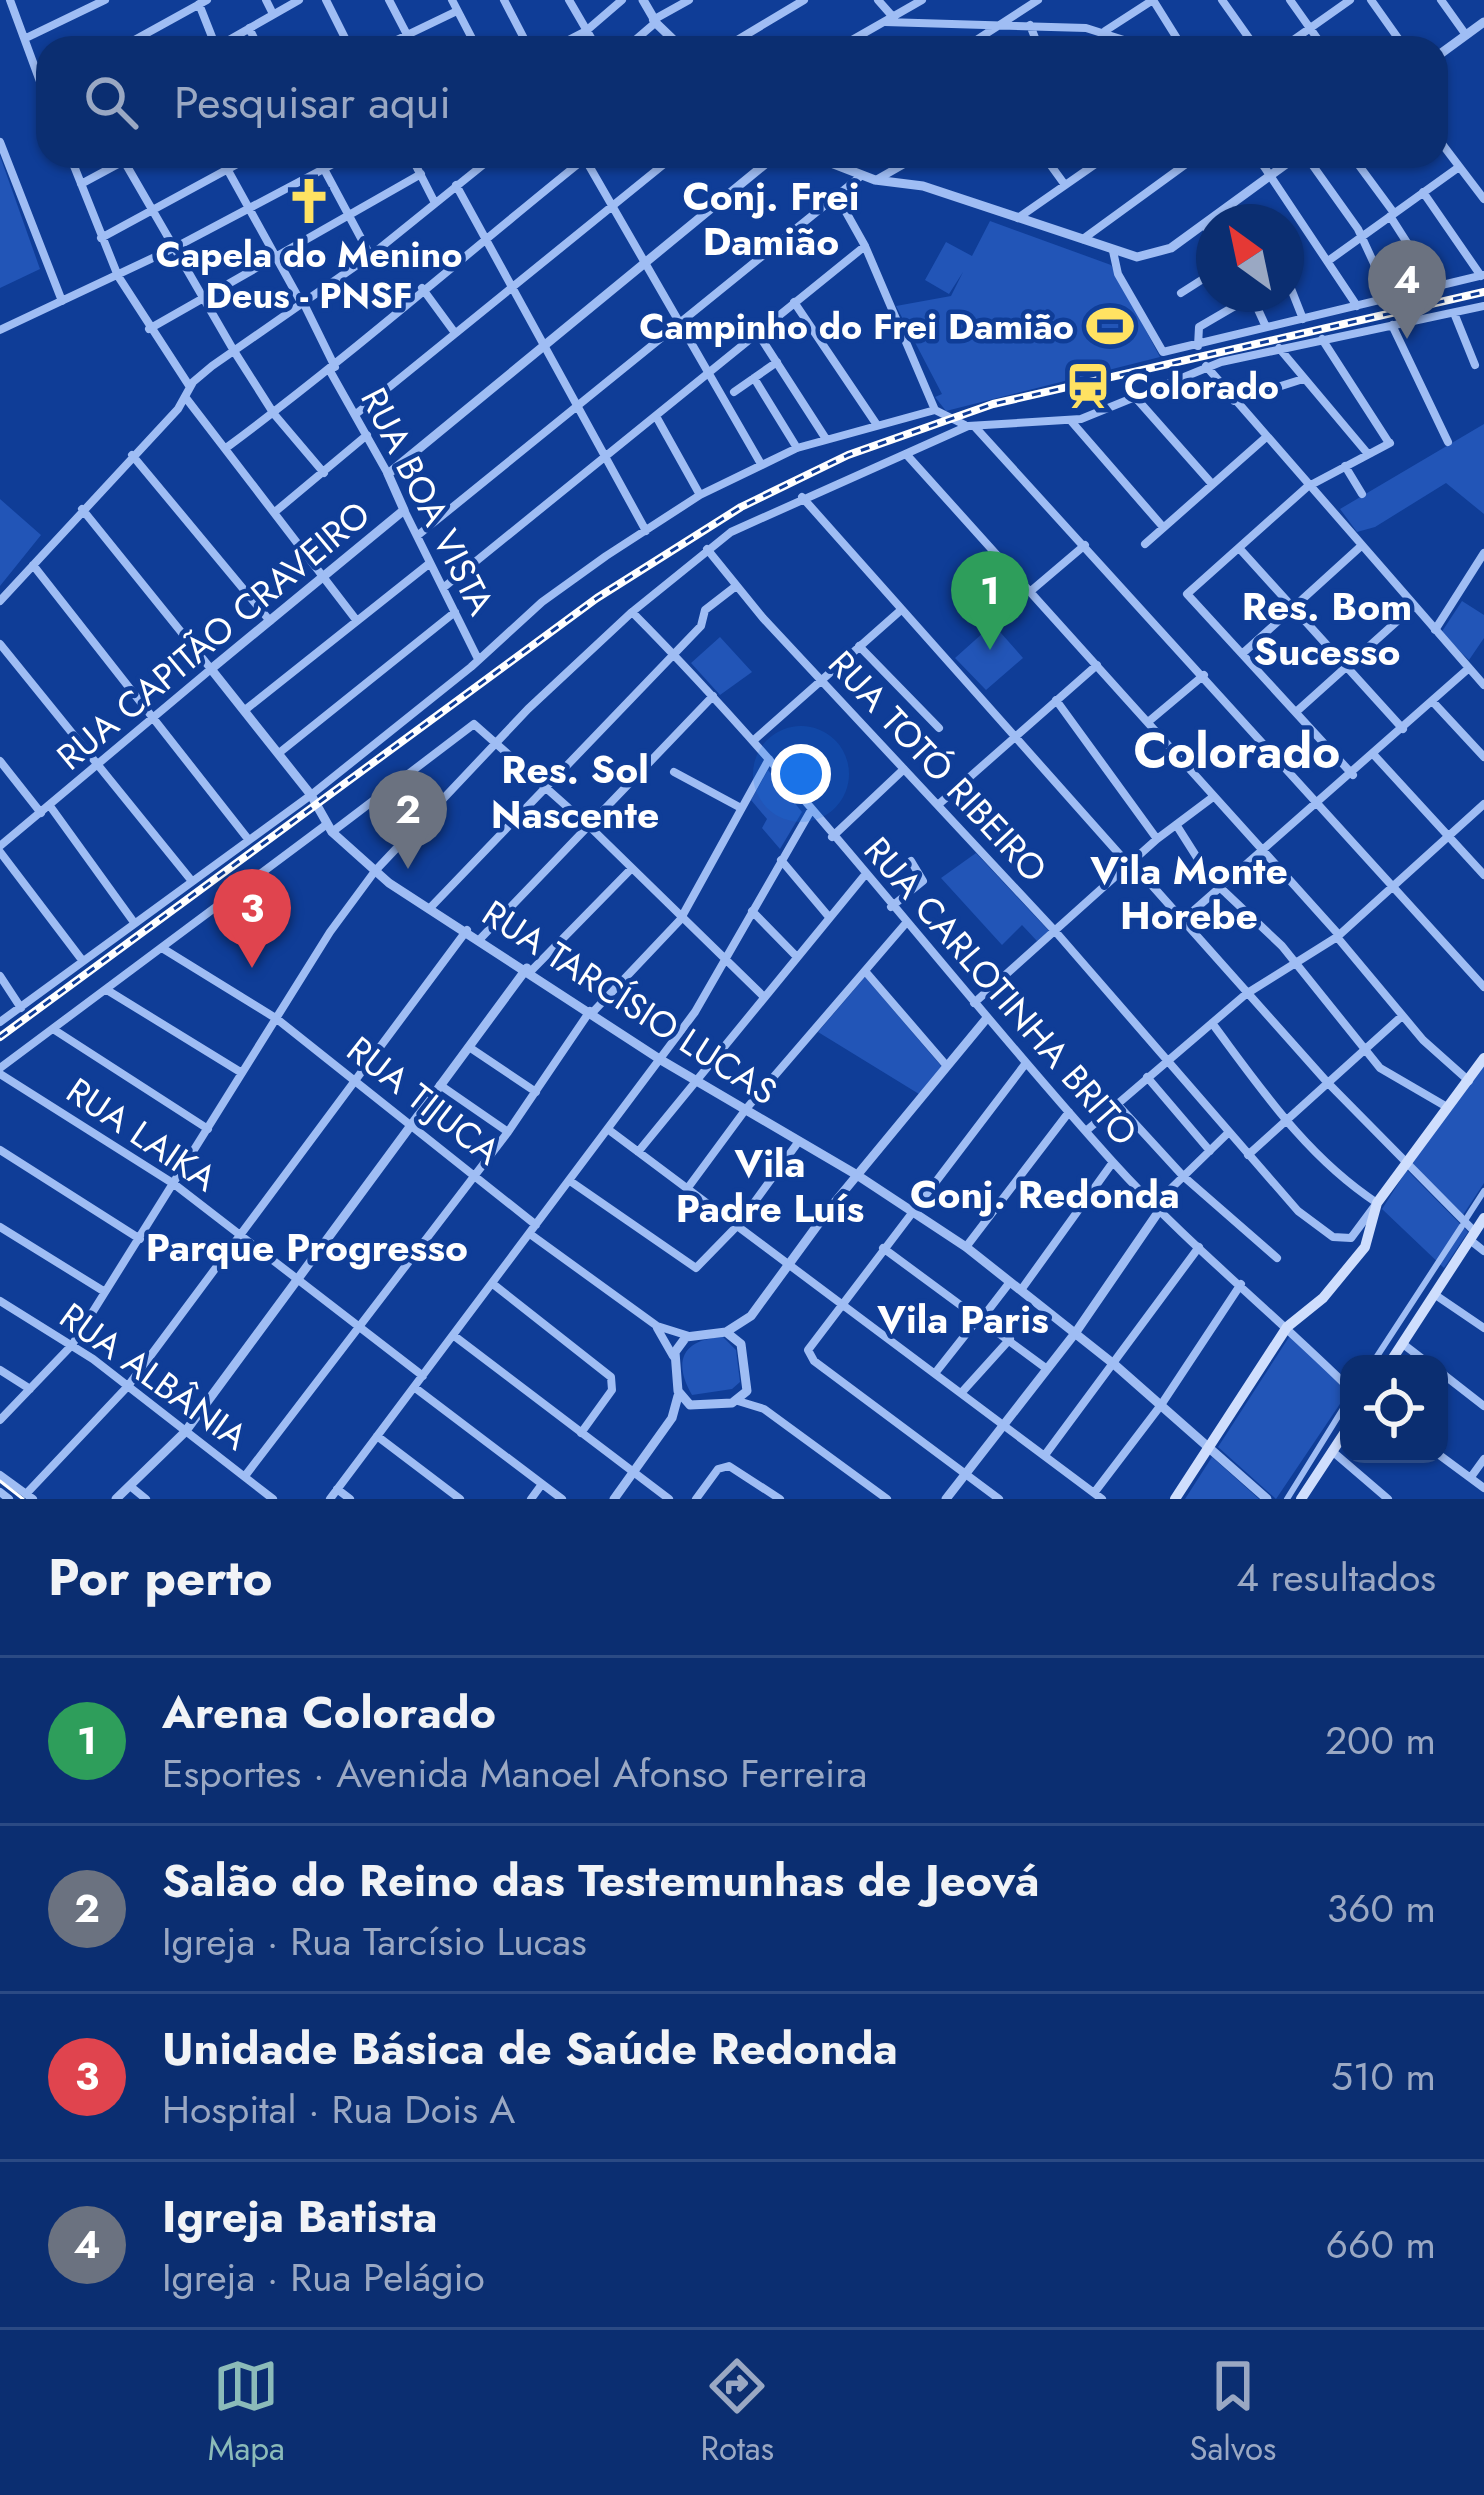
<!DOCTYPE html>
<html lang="pt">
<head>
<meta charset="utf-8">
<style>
	body { margin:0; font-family:Jost,sans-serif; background:#193a79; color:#f1f3f6 }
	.controls { position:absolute; right:36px; bottom:36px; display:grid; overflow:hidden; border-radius:24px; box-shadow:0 3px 9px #0004 }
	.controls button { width:108px; height:108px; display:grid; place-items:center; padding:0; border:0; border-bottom:3px solid #2b4a84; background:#0b2e71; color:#f1f3f6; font:60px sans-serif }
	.compass { position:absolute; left:1196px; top:204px; width:108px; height:108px; border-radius:50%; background:#0b2e71; box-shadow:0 3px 9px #0004; rotate:327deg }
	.you { position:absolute; left:801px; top:774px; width:42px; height:42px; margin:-30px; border:9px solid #fff; border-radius:50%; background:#1a73e8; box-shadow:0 0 0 18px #1a73e833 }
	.badge { display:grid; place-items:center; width:78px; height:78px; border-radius:50%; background:#8bbbb9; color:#fff; font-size:39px; font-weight:700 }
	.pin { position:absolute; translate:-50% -99px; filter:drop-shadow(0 3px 6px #0008) }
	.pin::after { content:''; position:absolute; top:63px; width:42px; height:36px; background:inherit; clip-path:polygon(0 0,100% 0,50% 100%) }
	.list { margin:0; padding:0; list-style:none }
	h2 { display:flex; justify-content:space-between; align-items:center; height:156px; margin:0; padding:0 48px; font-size:51px }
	h2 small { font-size:39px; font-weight:400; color:#9aa8c3 }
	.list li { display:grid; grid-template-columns:78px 1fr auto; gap:36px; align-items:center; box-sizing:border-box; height:168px; padding:0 48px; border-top:3px solid #2b4a84 }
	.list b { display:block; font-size:45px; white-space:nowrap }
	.list p { margin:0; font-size:39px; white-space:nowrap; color:#9aa8c3 }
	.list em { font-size:39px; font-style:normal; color:#9aa8c3 }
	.icon { flex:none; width:66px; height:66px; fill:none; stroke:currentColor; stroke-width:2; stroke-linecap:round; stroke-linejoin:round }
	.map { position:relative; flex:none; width:1484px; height:1499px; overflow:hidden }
	.search { position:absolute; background:#0b2e71; box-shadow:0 3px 9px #0004; left:36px; right:36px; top:36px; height:132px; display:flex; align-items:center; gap:30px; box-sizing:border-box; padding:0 42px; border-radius:36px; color:#9aa8c3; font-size:45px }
	.sheet { height:828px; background:#0b2e71 }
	nav { display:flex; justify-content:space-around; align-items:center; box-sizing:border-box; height:168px; border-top:3px solid #2b4a84; background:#0b2e71; font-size:33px; color:#9aa8c3 }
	nav a { display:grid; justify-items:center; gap:6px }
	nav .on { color:#8bbbb9 }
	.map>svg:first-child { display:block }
	.green { fill:#2255b7 }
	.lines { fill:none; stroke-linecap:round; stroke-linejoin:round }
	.pedestrian { stroke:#9fbdf4; stroke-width:6 }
	.minor { stroke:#9fbdf4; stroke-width:8 }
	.tertiary { stroke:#9fbdf4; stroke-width:9 }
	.secondary { stroke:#cfdefd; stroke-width:10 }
	.tram { stroke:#fff; stroke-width:3 }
	.rail-casing { stroke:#fff; stroke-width:8 }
	.rail { stroke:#0f3d97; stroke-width:3; stroke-dasharray:9; stroke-linecap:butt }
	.labels { text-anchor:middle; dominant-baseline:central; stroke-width:9; stroke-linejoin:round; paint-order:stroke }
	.poi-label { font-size:36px; font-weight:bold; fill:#fff; stroke:#0f3d97 }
	.street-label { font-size:36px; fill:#fff; stroke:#0f3d97 }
	.neighbourhood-label { font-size:39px; font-weight:bold; fill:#fff; stroke:#0f3d97 }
	.district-label { font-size:48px; font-weight:bold; fill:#fff; stroke:#0f3d97 }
</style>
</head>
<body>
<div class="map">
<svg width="1484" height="1499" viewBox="0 0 1484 1499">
	<rect width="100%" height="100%" fill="#0f3d97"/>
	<path class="green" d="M0 156 40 269 0 288Z
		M990 221 1111 265 1160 357 946 411 935 397 942 394 896 306 951 296 963 272 949 294 925 280 946 242 972 256Z
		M1484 424V514L1446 483 1375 527 1357 532 1340 509Z
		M0 499 41 535 0 586Z
		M1462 601 1484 615V638L1469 660 1441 633Z
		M993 624 1023 658 986 690 955 658Z
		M720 637 752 672 720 695 691 663Z
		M768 770 802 812 780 849 762 828 767 819 751 800Z
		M976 853 1049 931 1037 941 1022 925 1002 945 941 878Z
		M865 977 942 1067 919 1094 818 1032Z
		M1484 1065V1183L1463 1215 1412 1163Z
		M1407 1170 1468 1232 1444 1268 1382 1209Z
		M1291 1334 1348 1392 1276 1499 1218 1447Z
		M723 1337 736 1350 740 1382 732 1389 692 1395C672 1361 683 1339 723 1337Z
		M1212 1457 1259 1499H1185Z"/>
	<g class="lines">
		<path class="pedestrian" d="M1466 1219 1484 1191
			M1372 1364 1462 1226
			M1287 1499 1349 1399"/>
		<path class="minor" d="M10 0 48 103
			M266 0 273 14
			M326 0 350 48
			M389 0 414 48
			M452 0 477 48
			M504 0 529 48
			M569 0 597 48
			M878 0 893 17
			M1153 0 1183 48
			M1222 0 1256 48
			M1290 0 1324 48
			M1371 0 1405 48
			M1441 0 1466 35
			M199 4 216 47
			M653 20 689 0
			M885 22 1086 28 1149 48
			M1030 25 1039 48
			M249 28 259 48
			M1105 31 1153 0
			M26 38 105 0
			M120 48 207 0
			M215 48 299 0
			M380 48 457 11
			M553 48 586 31 622 0
			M626 48 655 23
			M724 48 804 0
			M838 48 922 0
			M964 48 1038 0
			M1282 48 1350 0
			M1436 136 1484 199
			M0 142 62 301
			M70 156 118 276 190 387
			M220 156 302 304
			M317 156 370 255
			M411 156 435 203
			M471 156 478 168
			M1044 156 1065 185
			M1257 156 1357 306
			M1306 156 1358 229 1390 298
			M1352 156 1394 213
			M584 157 761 464
			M124 161 234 351 274 414 324 473
			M876 180 918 156
			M81 184 133 156
			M456 185 646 531
			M1423 192 1481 276
			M837 196 865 246 935 410
			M1390 216 1436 288
			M1018 218 1107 156
			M1204 225 1214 239
			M101 238 252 156
			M1083 239 1197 156
			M1113 251 1118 274 1163 352 1484 275
			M1328 261 1459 167
			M1286 276 1303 319
			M422 288 455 333
			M1181 293 1214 272
			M1251 294 1266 327
			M794 302 877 425
			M304 304 335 367
			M1454 313 1475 365
			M1392 325 1448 442
			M149 329 421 174
			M0 330 174 248 348 156
			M757 332 826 439
			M1322 339 1389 443
			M1198 346 1199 327 1235 306
			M1279 348 1368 454
			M1206 366 1484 685
			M330 371 388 474
			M754 378 797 448
			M734 392 777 362
			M1135 397 1212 484
			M186 398 357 621
			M1234 401 1303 379
			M935 410 965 425
			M356 414 674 156
			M657 418 700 495
			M1071 421 1163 527
			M975 427 1484 987
			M226 448C350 356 467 253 588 156
			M906 454 1339 935
			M132 455 270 621
			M1345 466 1362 494
			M802 497 1129 865
			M404 510 477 657
			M276 511 367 435
			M417 536 861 176
			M1145 544 1264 439
			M1239 548 1403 729
			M707 549 763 618 1055 931 1298 1211 1333 1237 1351 1238 1377 1203C1306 1156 1262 1090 1212 1023
			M33 565 248 839
			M443 588 865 246
			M1032 590 1085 545
			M0 601 178 409 193 382 212 366 370 256 494 156
			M632 612C803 784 949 980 1112 1161 1185 1242 1271 1311 1349 1388
			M1435 630 1484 553
			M0 644 191 880
			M859 646 939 728
			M1242 654 1360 547
			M1056 700 1157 839
			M1433 702 1484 757
			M245 710 430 563
			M1296 712 1414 606
			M1148 722 1204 675
			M754 740 901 610
			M279 753 455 612
			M1374 755 1484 875
			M0 761 41 813
			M674 772 741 808
			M1353 775 1187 594 1307 487 1390 443
			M939 804 1097 665
			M50 806 133 921
			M1177 826 1210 878 1282 946 1380 1068 1447 1107
			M332 832 474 724 590 827 762 995
			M832 837 904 769
			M0 846 211 669 82 509
			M0 852 82 960
			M781 860 829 917
			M1132 863 1327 1082 1475 1232
			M891 907 923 881 911 861
			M430 908 701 626 705 610 736 586
			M752 911 797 957
			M1184 919 1469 668
			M1337 937 1423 1040 1469 1081
			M481 938 713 696
			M162 948 277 1019 536 1225
			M531 971 632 868
			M865 971 946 1065
			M0 976 21 1008
			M107 990 242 1073
			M974 1003 1157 839 1213 797
			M592 1013 680 920 769 759
			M0 1022 311 795 471 667 542 602 606 556 700 495 797 448 935 410
			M53 1029 208 1129
			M469 1047 536 1092
			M0 1068 327 824
			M0 1074 174 1184 423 1376
			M1147 1077 1210 1151
			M440 1085 508 1132
			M1117 1104 1183 1176 1277 1258
			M609 1130 1102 1499
			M1086 1131 1246 994 1337 937 1484 804
			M0 1150 140 1239
			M638 1152 864 876
			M1248 1155 1402 1016
			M570 1181 696 1268 737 1226 799 1141
			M687 1189 746 1109 906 923
			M1153 1206 1228 1133
			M0 1227 105 1292
			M530 1234 657 1326 689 1336
			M1470 1240 1484 1251
			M966 1247 1069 1112
			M883 1248 1047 1369
			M493 1284 611 1377 612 1390 581 1433
			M1021 1290 1113 1162
			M1434 1294 1484 1328
			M0 1301 93 1359 273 1499
			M983 1317 1010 1282
			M657 1328 673 1356
			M453 1335 669 1499
			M1403 1344 1429 1364
			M0 1370 30 1389
			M1439 1371 1484 1406
			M936 1372 981 1315
			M414 1387 562 1499
			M963 1391 1010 1339
			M738 1401 764 1409 887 1499
			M0 1420 72 1345 330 932 375 871 528 709 632 612 731 532 968 426 1081 419 1221 362 1484 306
			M377 1436 460 1499
			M1332 1451 1388 1499
			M1438 1454 1484 1488
			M1045 1455 1199 1247
			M0 1475 33 1499
			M245 1476 508 1132 590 1011
			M1471 1477 1484 1459
			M130 1486 146 1499
			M337 1489 350 1499
			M0 1492 9 1499
			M1094 1493 1161 1405 1241 1284
			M26 1494 128 1386 467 930
			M330 1499 695 1012 810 812
			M531 1499 542 1484
			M696 1499 718 1469 729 1466 780 1499
			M999 1499 814 1361 808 1350 1026 1063"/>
		<path class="tertiary" d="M643 0 657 24 682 48
			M1436 57 1484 22
			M775 156 388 474 404 510 211 669 311 795 332 832 389 883 661 1060 857 1175 966 1247 1115 1365 1267 1499
			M813 156 875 180 923 186 1137 257 1171 248 1297 156
			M726 1332 751 1316 830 1208 987 1018
			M726 1332 741 1344 747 1391 732 1403 690 1405 678 1391 675 1352 686 1337Z
			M116 1499 185 1432 527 968
			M614 1499 672 1418 678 1396
			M946 1499 1076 1332 1159 1211"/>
		<path class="secondary" d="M1389 1364 1484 1218
			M1175 1499 1287 1327 1323 1298 1365 1247 1377 1203 1484 1058
			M1301 1499 1349 1426"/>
		<path class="tram" d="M0 1481 23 1499"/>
		<defs>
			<path id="rail" d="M0 1037 597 598 741 507 848 455 993 404 1484 292"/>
		</defs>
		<use href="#rail" class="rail-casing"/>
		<use href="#rail" class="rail"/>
	</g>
	<defs>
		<symbol id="church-bare" viewBox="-9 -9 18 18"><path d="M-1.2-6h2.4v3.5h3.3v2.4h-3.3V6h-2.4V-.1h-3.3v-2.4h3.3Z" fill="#ffe262" stroke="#0f3d97" stroke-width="2.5" paint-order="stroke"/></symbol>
		<symbol id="stadium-bare" viewBox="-9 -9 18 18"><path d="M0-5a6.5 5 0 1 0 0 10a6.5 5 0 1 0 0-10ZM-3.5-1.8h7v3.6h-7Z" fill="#ffe262" stroke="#0f3d97" stroke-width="2.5" paint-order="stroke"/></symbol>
		<symbol id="station-bare" viewBox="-9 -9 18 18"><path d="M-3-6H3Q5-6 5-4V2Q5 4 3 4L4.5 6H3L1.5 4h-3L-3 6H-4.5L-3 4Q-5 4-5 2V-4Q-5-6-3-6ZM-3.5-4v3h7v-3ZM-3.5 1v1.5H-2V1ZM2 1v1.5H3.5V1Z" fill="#ffe262" stroke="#0f3d97" stroke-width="2.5" paint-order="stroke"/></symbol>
	</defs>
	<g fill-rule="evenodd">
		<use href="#church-bare" x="276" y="168" width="66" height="66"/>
		<use href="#stadium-bare" x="1077" y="293" width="66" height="66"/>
		<use href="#station-bare" x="1055" y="353" width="66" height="66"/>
	</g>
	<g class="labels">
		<g class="poi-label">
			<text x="309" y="254">Capela do Menino<tspan x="309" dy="41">Deus - PNSF</tspan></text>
			<text x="1074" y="326" text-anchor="end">Campinho do Frei Damião</text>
			<text x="1124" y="386" text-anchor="start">Colorado</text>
		</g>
		<g class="street-label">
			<text transform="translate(428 501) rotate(63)">RUA BOA VISTA</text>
			<text transform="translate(213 635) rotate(-40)">RUA CAPITÃO CRAVEIRO</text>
			<text transform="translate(938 766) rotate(47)">RUA TOTÓ RIBEIRO</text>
			<text transform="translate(1001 991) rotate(49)">RUA CARLOTINHA BRITO</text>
			<text transform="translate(630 1002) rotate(33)">RUA TARCÍSIO LUCAS</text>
			<text transform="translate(424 1100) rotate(38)">RUA TIJUCA</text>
			<text transform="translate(142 1134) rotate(34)">RUA LAIKA</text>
			<text transform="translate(154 1376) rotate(36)">RUA ALBÂNIA</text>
		</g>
		<g class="neighbourhood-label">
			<text x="771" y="196">Conj. Frei<tspan x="771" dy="45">Damião</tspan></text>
			<text x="1327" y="606">Res. Bom<tspan x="1327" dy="45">Sucesso</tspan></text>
			<text x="575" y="769">Res. Sol<tspan x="575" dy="45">Nascente</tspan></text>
			<text x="1189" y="870">Vila Monte<tspan x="1189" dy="45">Horebe</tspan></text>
			<text x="770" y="1163">Vila<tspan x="770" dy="45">Padre Luís</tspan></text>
			<text x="1045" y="1194">Conj. Redonda</text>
			<text x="307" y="1247">Parque Progresso</text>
			<text x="963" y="1319">Vila Paris</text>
		</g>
		<g class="district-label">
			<text x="1237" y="751">Colorado</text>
		</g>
	</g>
</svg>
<div class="controls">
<button><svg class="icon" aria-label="locate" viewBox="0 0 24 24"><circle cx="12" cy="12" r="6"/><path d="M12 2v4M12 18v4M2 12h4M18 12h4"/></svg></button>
</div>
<svg class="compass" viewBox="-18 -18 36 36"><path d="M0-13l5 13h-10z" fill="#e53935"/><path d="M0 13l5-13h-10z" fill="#9aa8c3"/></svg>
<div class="you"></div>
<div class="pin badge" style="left:990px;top:650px;background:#2e9e5b">1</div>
<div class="pin badge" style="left:408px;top:869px;background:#6b7280">2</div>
<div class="pin badge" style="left:252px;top:968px;background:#e0444e">3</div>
<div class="pin badge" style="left:1407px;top:339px;background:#6b7280">4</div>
<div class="search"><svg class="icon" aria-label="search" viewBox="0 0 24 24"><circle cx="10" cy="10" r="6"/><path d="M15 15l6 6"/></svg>Pesquisar aqui</div>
</div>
<section class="sheet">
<h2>Por perto<small>4 resultados</small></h2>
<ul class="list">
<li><span class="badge" style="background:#2e9e5b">1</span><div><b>Arena Colorado</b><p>Esportes · Avenida Manoel Afonso Ferreira</p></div><em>200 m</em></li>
<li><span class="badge" style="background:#6b7280">2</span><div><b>Salão do Reino das Testemunhas de Jeová</b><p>Igreja · Rua Tarcísio Lucas</p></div><em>360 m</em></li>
<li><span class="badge" style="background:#e0444e">3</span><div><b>Unidade Básica de Saúde Redonda</b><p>Hospital · Rua Dois A</p></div><em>510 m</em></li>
<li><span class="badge" style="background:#6b7280">4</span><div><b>Igreja Batista</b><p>Igreja · Rua Pelágio</p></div><em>660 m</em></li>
</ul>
</section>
<nav>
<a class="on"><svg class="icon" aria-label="map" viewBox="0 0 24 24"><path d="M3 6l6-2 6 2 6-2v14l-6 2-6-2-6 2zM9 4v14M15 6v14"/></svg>Mapa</a>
<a><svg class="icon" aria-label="directions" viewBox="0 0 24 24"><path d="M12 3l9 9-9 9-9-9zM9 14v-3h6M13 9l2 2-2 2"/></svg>Rotas</a>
<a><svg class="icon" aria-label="saved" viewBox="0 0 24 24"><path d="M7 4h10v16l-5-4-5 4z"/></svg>Salvos</a>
</nav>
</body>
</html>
